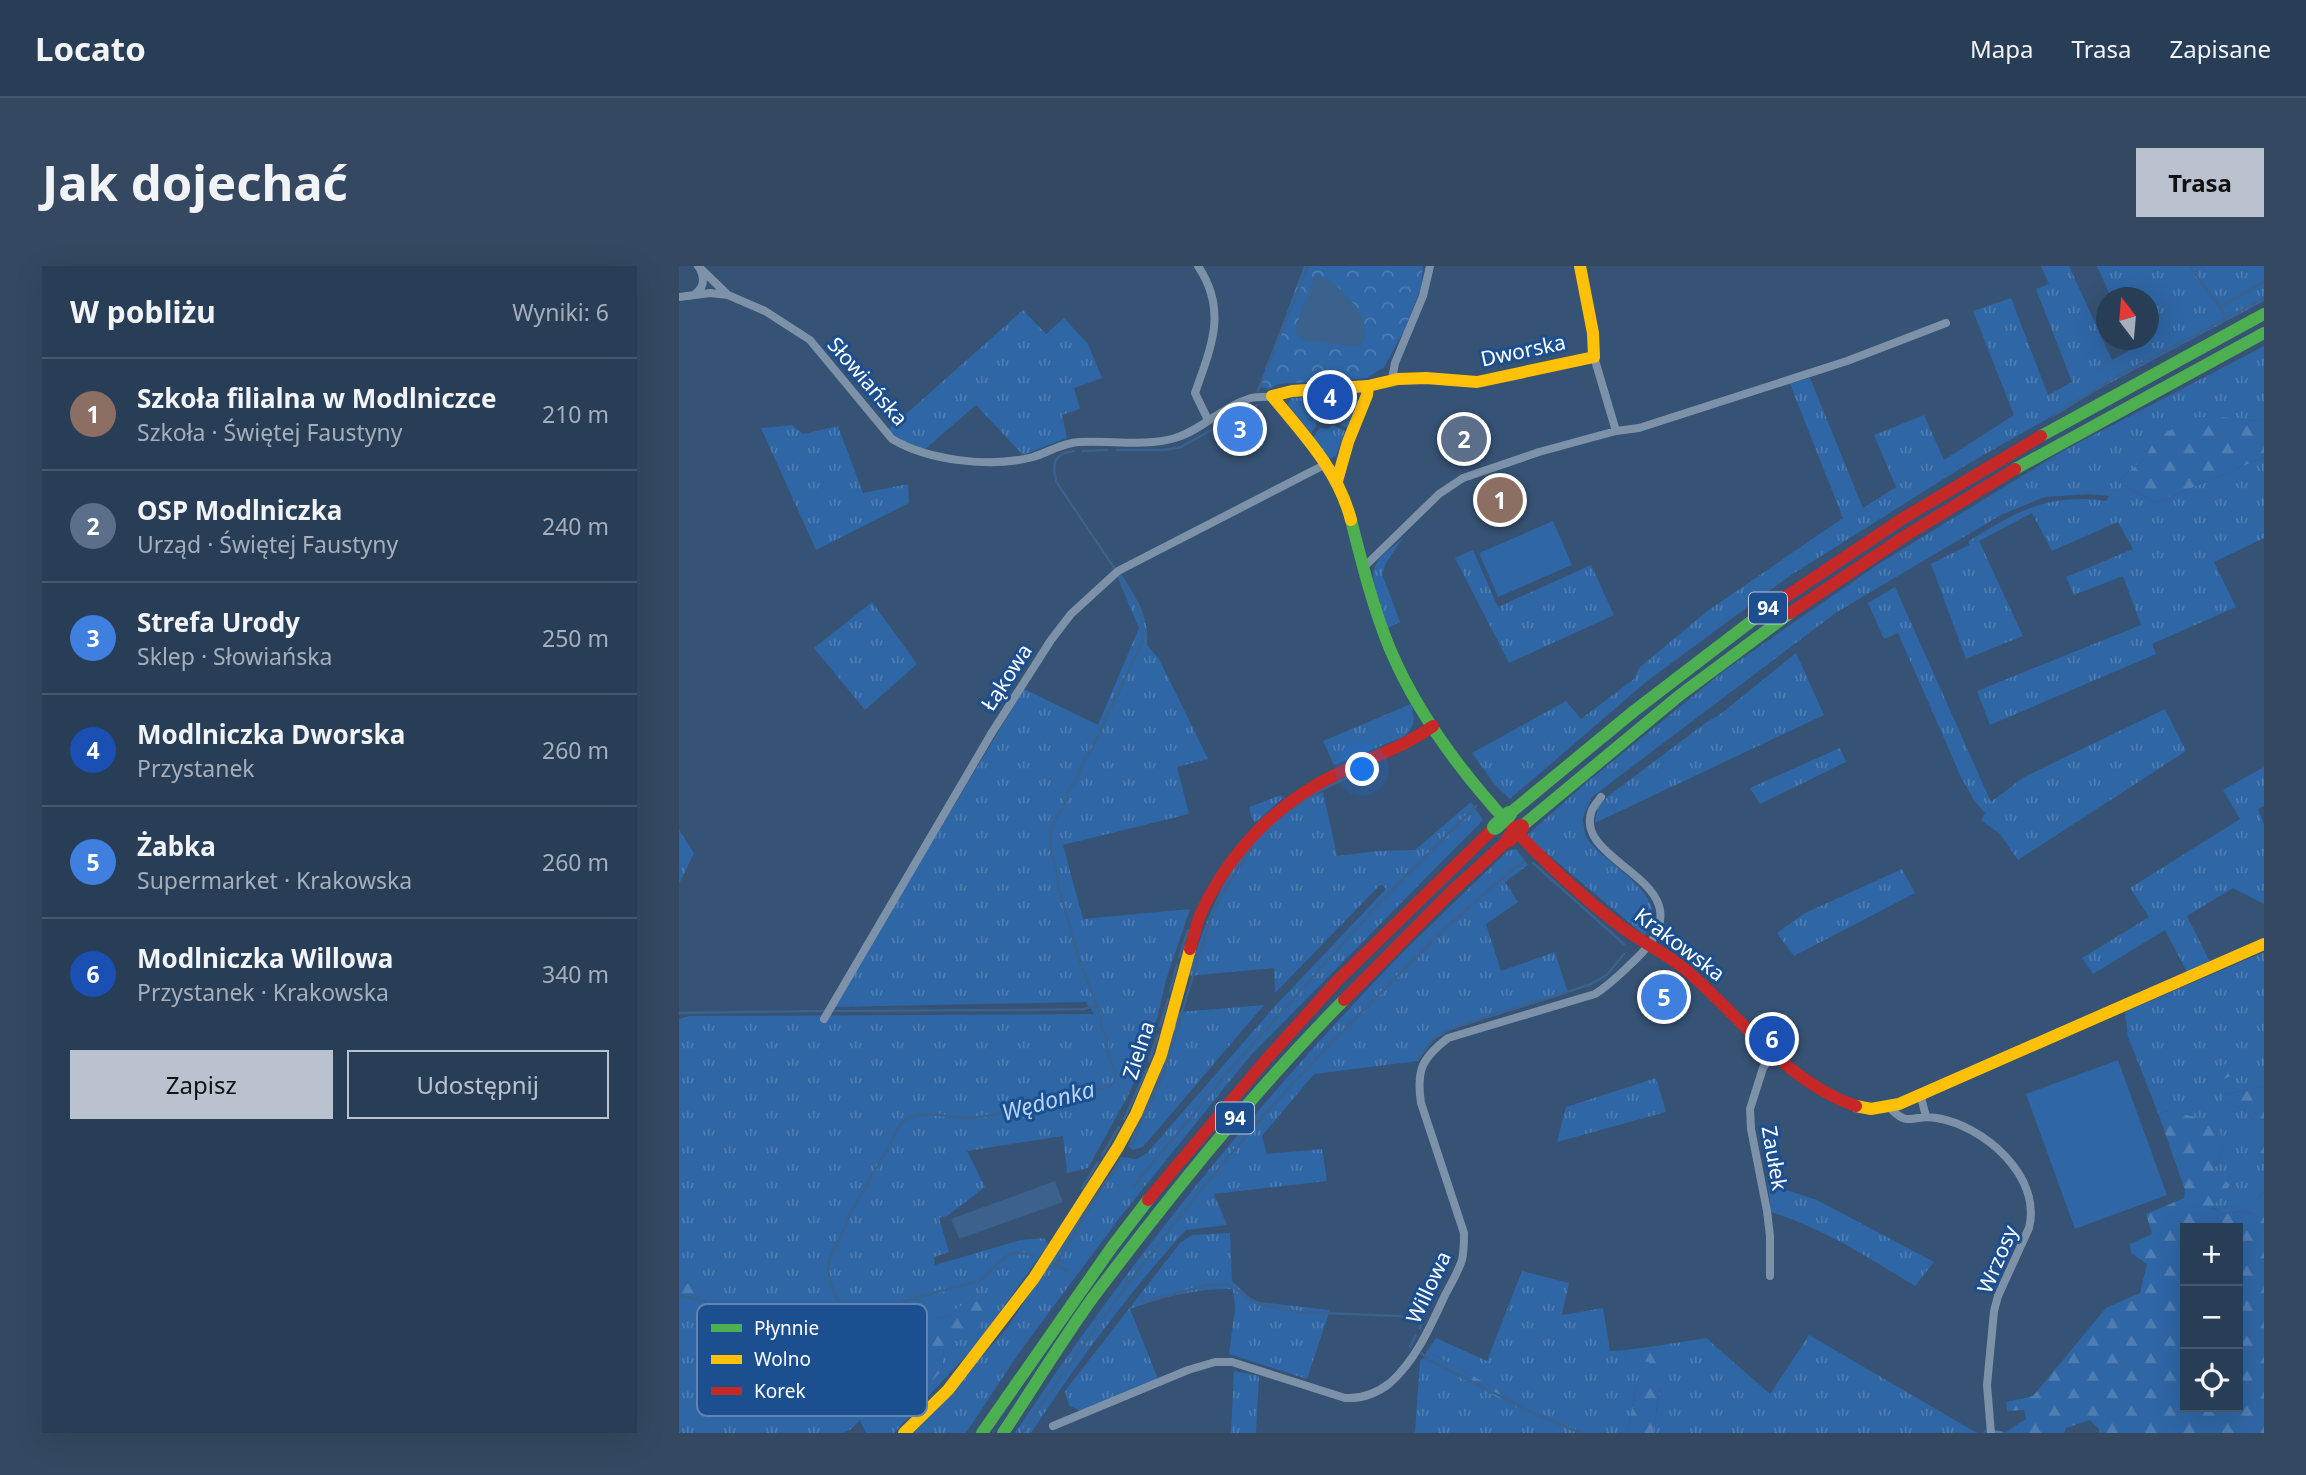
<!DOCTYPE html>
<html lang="pl">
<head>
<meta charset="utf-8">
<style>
	body { margin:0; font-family:"Noto Sans",sans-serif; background:#344961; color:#f1f3f6 }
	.controls { position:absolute; right:21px; bottom:21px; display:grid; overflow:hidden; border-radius:0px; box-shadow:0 7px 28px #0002 }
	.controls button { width:63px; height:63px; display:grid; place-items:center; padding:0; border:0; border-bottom:2px solid #44576d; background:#283e57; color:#f1f3f6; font:35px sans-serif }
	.compass { position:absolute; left:1417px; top:21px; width:63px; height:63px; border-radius:50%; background:#283e57; box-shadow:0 7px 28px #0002; rotate:344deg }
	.you { position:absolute; left:684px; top:504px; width:24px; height:24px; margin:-18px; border:5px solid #fff; border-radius:50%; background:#1a73e8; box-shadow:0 0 0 10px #1a73e833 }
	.badge { display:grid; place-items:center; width:46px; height:46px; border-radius:50%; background:#b9c2ce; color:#fff; font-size:23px; font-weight:700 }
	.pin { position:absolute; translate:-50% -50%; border:4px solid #fff; box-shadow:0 2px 7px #0006 }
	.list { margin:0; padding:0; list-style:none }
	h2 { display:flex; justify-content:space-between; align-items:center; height:91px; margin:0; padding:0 28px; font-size:30px }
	h2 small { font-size:23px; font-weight:400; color:#a5aeba }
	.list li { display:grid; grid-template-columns:46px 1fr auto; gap:21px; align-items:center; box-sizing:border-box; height:112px; padding:0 28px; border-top:2px solid #44576d }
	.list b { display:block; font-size:26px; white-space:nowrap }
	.list p { margin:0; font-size:23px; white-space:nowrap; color:#a5aeba }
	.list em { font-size:23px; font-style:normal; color:#a5aeba }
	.actions { display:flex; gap:14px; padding:21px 28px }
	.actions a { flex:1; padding:16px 0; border:2px solid #b9c2ce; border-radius:0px; text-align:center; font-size:24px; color:#b9c2ce }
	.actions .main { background:#b9c2ce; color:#111 }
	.icon { flex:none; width:38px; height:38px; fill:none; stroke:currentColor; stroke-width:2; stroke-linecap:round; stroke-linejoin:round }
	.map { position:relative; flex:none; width:1585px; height:1167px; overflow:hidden; border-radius:0px }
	header { display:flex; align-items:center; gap:42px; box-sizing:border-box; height:98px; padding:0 35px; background:#283e57; border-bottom:2px solid #44576d }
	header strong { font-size:33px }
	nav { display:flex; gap:38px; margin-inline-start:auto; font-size:24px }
	.intro { display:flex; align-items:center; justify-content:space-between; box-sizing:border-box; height:168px; padding:0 42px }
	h1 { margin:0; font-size:49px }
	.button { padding:18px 32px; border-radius:0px; background:#b9c2ce; color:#111; font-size:24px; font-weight:700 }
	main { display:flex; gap:42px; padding:0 42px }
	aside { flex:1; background:#283e57; border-radius:0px; box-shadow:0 7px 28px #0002 }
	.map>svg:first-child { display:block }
	.grass { fill:url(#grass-tufts); fill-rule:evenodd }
	.forest { fill:url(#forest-firs); fill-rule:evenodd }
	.park { fill:url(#park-crowns) }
	.garden { fill:#2f66a5 }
	.water { fill:#3b618d }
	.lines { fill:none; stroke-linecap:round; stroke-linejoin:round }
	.stream { stroke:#3b618d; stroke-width:2.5 }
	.street { stroke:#7d92a8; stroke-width:8 }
	.fast { stroke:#4caf50; stroke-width:12 }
	.slow { stroke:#ffc107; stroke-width:12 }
	.jam { stroke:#c62828; stroke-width:12 }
	.fast-bridge { stroke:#4caf50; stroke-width:16 }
	.jam-bridge { stroke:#c62828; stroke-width:16 }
	.labels { text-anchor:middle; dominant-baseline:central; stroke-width:6; stroke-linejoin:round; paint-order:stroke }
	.shield { fill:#1b4f8f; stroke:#bbcadd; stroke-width:2 }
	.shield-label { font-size:19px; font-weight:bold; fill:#fff }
	.street-label { font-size:21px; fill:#fff; stroke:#1b4f8f }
	.water-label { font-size:23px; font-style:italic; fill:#b5d3f5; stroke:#1b4f8f }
	.key { fill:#1b4f8f; stroke:#5f84b1; stroke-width:2 }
	.key-label { font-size:19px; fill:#fff }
</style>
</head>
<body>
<header>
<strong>Locato</strong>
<nav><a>Mapa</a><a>Trasa</a><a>Zapisane</a></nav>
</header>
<div class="intro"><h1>Jak dojechać</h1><a class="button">Trasa</a></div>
<main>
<aside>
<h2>W pobliżu<small>Wyniki: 6</small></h2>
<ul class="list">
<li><span class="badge" style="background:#8d6e63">1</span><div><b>Szkoła filialna w Modlniczce</b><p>Szkoła · Świętej Faustyny</p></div><em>210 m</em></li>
<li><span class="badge" style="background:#5c6f8a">2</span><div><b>OSP Modlniczka</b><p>Urząd · Świętej Faustyny</p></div><em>240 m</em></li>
<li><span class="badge" style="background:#3f7fe0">3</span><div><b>Strefa Urody</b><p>Sklep · Słowiańska</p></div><em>250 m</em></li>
<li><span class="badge" style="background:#1a4fb4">4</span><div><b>Modlniczka Dworska</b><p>Przystanek</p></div><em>260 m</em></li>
<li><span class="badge" style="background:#3f7fe0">5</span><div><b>Żabka</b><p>Supermarket · Krakowska</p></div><em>260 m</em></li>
<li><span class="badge" style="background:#1a4fb4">6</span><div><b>Modlniczka Willowa</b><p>Przystanek · Krakowska</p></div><em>340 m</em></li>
</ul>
<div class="actions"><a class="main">Zapisz</a><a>Udostępnij</a></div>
</aside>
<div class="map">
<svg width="1585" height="1167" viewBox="0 0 1585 1167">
	<defs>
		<pattern id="grass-tufts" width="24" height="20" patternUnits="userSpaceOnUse" patternTransform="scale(1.75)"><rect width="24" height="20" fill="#2f66a5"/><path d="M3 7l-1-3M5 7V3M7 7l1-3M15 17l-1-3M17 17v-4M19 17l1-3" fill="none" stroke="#4e7db2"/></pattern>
		<pattern id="forest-firs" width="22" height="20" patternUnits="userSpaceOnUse" patternTransform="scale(1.75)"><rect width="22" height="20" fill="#2f66a5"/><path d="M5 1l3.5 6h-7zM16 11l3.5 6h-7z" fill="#4e7db2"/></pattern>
		<pattern id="park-crowns" width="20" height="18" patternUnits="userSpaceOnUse" patternTransform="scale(1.75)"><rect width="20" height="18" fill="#2f66a5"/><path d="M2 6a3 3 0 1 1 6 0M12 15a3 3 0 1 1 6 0" fill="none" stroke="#4e7db2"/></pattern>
	</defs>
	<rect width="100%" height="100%" fill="#365274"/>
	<path class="grass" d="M1362 0H1390L1433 94 1453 83 1449 74H1470V32L1432 31 1418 0H1585V35L1431 117 1287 199 1112 309 967 416 831 533 816 519 793 487 887 435 902 453 955 413 960 402 1027 346 1164 252 1111 118 1131 112 1184 242 1217 221 1195 169 1245 149 1265 194 1335 149 1294 45 1332 32 1369 129 1393 116 1357 23 1370 18Z
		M344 44 367 68 385 52 409 78 423 112 395 122 401 143 383 149 388 172 344 189 297 139 246 183 226 176 209 164Z
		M1585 80V152L1575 155 1543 151 1477 171 1466 192 1438 215 1477 237 1585 191V272L1535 296 1557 341 1473 378 1477 388 1311 459 1298 425 1462 359 1444 310 1395 329 1387 311 1454 283 1439 256 1373 285 1353 247 1300 275 1344 370 1287 393 1252 298 1290 279V275C1338 245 1369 227 1427 235L1430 230 1410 228 1366 231 1322 249 1158 346 913 531C910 539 903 549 904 556 905 560 906 569 908 572 925 599 999 631 965 669L847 570 907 517 1045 405 1201 297 1384 185Z
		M678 129 679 137 668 162 655 156 653 147 644 143 638 130Z
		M633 131 639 145 636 153 638 159 632 167 609 139 612 132Z
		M113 159 124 168 159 160 184 227 229 218 230 237 137 284 82 162Z
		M654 159 666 165 657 190 650 193 633 172 641 162 648 163Z
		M724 272 708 295 703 308 721 356 707 363C703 348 690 314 696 300 701 289 715 280 724 272Z
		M794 284 819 341 912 299 935 349 830 397 776 292Z
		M442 307C457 333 470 347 468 379L480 393 529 493 498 501 510 548 384 579 404 653 511 643 487 714 479 749 451 826 409 902 388 907 384 870 288 885 306 921 268 950 260 952 270 986 255 991 256 999 342 974 365 972 369 979 297 1079 215 1167H187L181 1154 171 1164 164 1167H0V1059C15 1041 33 1043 46 1061L48 1038C33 1027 18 1018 0 1017V753L10 750 415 748 407 736 154 741 345 423 419 459 460 362 438 310ZM283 1039 264 1087 263 1105 226 1142 246 1042 261 1053 269 1050Z
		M1216 321 1312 536 1345 511 1486 443 1507 485 1339 594 1321 568 1302 554 1306 547 1295 534 1282 511 1219 367 1205 373 1189 337Z
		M193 336 238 398 186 444 135 382Z
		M1117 387 1145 449 916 557 919 541 928 531 1029 455 1039 450Z
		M732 438C736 453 737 461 724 471L655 499 644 475Z
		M1161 482 1167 496 1081 538 1071 522Z
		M1585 501V540L1579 543 1585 559V638L1554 622 1508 650 1531 696 1508 706 1486 664 1414 708 1403 692 1470 651 1451 622 1561 553 1544 524Z
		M644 526 658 590 699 585 736 584 792 536 804 554 571 790 442 950 342 1084 287 1167H231L262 1137 328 1062 442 891 458 893 468 887 597 739 707 623 702 618 596 727 595 702 509 710C533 635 562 554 644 526Z
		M602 529 604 532 576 557 572 551 570 541Z
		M0 564 15 587 0 618Z
		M837 583 849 599 826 616 839 636 807 658 822 705 876 686 889 727 771 764 755 774 739 795 635 808 583 870 588 888 643 883 648 915 535 928 548 959 507 964C449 1027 399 1096 352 1167H336C440 1010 557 863 686 726 732 676 781 631 830 584Z
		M1223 603 1236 627 1115 690 1098 667 1126 647Z
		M1585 686V820L1543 829V835L1565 844 1578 858V883L1585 898V924L1576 936V949L1563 945 1544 948 1533 941 1535 904 1544 879 1490 845 1479 847 1449 771 1446 746Z
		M585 739 464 881 454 884 449 880 478 817 500 746Z
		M977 812 987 846 878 876 887 841Z
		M1089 918 1138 934 1255 996 1236 1020C1190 992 1144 962 1092 946Z
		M551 967 553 1015 571 1032 580 1036 651 1044 628 1113 550 1088 556 1043 554 1023C516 1023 486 1030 451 1043L479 1113 401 1145 390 1139 386 1125 501 977 513 969Z
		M843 1005 890 1017 883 1049 924 1042 931 1085 945 1084 948 1095 990 1092 977 1080 1027 1072 1091 1128 1130 1069 1298 1167H974L981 1122 958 1117 948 1167H736L741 1095 745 1092 865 1156 870 1152 748 1085 757 1072 808 1095Z
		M555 1105 580 1110 577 1167H552Z"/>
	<path class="forest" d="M1518 151H1543L1575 155 1585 152V191L1477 237 1438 215 1466 192 1477 171Z
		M1558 793 1562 798 1559 807 1533 818 1528 806Z
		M1585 820V898L1578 883V858L1565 844 1543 835V829Z
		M1490 845 1539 856 1544 879 1535 904 1551 919 1533 942 1544 948 1563 945 1576 949V936L1585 924V1167H1420V1163L1411 1154 1387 1162 1385 1167H1304L1307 1163 1327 1166 1347 1153 1345 1144 1328 1145 1327 1136 1354 1130 1427 1042 1461 1027 1468 998 1452 987 1451 978 1473 968 1467 948 1505 932 1506 924 1479 847ZM1506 962H1559V1141H1506Z
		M0 1017C14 1017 39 1025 48 1038 51 1043 52 1054 54 1060L46 1061C33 1043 16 1041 0 1059Z
		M300 1035 307 1039C304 1063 294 1074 269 1076L264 1087 263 1105 226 1142 209 1141 195 1113 187 1080C196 1068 227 1040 241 1042 249 1042 255 1049 261 1053L269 1050 283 1039Z
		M977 1080 990 1091 985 1107 975 1104 971 1096 948 1095 945 1084Z
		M748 1085 871 1152 866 1157 745 1092Z
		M958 1117 981 1121 974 1167H948Z"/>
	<path class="park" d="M625 0H744L742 22 725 65 705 101 688 112 599 118 590 123 580 121Z"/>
	<path class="garden" d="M874 255 893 299 819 331 800 287Z
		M1439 794 1488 929 1396 963 1347 828Z"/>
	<path class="water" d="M640 9C653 12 680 41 684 53 686 61 686 68 684 76L678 81 625 74 618 69 616 62 636 11Z
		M376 915 384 936 280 973 272 953Z"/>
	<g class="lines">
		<path class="stream" d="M1510 0 1541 41
			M1547 52 1541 41 1585 16
			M587 103 629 0
			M579 125 585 110
			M1374 150 1437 111 1585 32
			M438 184H486L502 181 552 153 567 148 578 139
			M395 185C375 187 372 198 378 217L436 303
			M403 185 428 184
			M602 550 636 527 688 502
			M854 597 945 678
			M0 601V606
			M500 691 509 664
			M491 725 498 699
			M153 745 347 744 405 743 418 739
			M0 747 146 745
			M481 760 489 733
			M739 793 755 772 771 763 910 719 928 709 945 688
			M470 795 479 769
			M445 853 468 803
			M452 880 484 808 532 651 540 632 574 580
			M423 889 440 861
			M454 921 548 807 704 633 797 540
			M403 922 419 896
			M373 998 388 1004
			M377 999 417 930 443 894
			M0 1029C15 1034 30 1034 44 1042L43 1052 48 1068 55 1071 64 1087 82 1078 116 1080 125 1076 133 1084 144 1087 179 1073C171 1052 144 1019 150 996 154 980 166 966 170 950L213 875C216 865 221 855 232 851 251 844 273 853 292 852 326 849 359 837 393 830 407 822 422 827 435 817L437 808 428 784 427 770 422 761 421 747 401 696 379 619C379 598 366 579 374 559 376 551 382 546 385 539 389 529 388 522 397 516 400 505 404 492 412 485L463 376C470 351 452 331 440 310
			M462 1034 468 1035 529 1019 549 1018 579 1038 620 1046 744 1051 741 1063
			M176 1067 218 1037 302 1014 329 989 341 987 354 989
			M731 1081 737 1069
			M742 1087 751 1094 856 1148 902 1167
			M343 1167C412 1066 484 967 563 875 603 827 646 783 690 739 739 689 789 638 845 595"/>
		<path class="street" d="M19 0 49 29 86 45 131 74 213 173C250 195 313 202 354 191 370 186 383 177 400 176 431 174 466 181 496 172 523 164 544 140 572 132 579 130 586 132 593 130
			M519 0C549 45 532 81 516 127L529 154
			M16 28C25 21 26 13 21 3
			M0 31 31 27 49 29
			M915 91 937 165
			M713 113 716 97 744 30 751 0
			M685 301 760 228 784 212 860 186 937 165 960 162 1168 95 1267 57
			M145 753 312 468 372 374 392 348 439 305 647 198
			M1241 828 1247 850
			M1209 840C1231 864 1233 847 1258 852 1305 860 1363 910 1350 962L1319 1030 1315 1045 1308 1119 1312 1167
			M1091 1010V970L1088 945 1072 863 1071 843 1084 802 1095 786
			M374 1160 509 1104 536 1096H553L666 1132C683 1133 697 1128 711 1117 737 1094 752 1059 766 1029 772 1018 779 1006 783 994 785 985 785 977 785 967L742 837C737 804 743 792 769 772L916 728C932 718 943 706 957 693 1038 615 891 600 913 544 915 540 919 535 922 531"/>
		<path class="fast" d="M1362 170 1585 48
			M1336 203 1585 67
			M672 254C683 297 694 342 711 383 738 447 783 507 829 557
			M830 548 955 445 1087 344
			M842 561 1001 429 1111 347
			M303 1167 433 981 469 934
			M324 1167C354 1122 383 1074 415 1030 493 927 574 826 665 734"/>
		<path class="slow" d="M658 215 669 176 688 129 689 120
			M672 254C659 204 625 169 593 130L613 125 689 120 719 113 747 112 798 116 915 91 914 67 901 0
			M1177 840 1192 843 1220 838 1585 678
			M225 1167 269 1124 355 1012 439 881 457 848 482 789 511 683"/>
		<path class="jam" d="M1087 344 1223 253 1362 170
			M1111 347 1226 270 1336 203
			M829 557C865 595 902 631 944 662 964 677 987 687 1007 704 1061 750 1107 816 1177 840
			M511 683C515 672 517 658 522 647 550 587 598 536 658 508 692 491 723 482 754 460
			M665 734 773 625 830 573
			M469 934 585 796 658 715 816 561"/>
		<path class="fast-bridge" d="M816 561 830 548"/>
		<path class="jam-bridge" d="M830 573 842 561"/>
	</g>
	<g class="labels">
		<g class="shield">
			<rect x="1070" y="326.5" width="38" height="31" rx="5"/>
			<rect x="537" y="836.5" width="38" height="31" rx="5"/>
		</g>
		<g class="shield-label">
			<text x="1089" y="342">94</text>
			<text x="556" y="852">94</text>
		</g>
		<g class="street-label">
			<text transform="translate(844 84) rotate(-12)">Dworska</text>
			<text transform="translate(189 115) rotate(49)">Słowiańska</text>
			<text transform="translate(327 411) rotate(-57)">Łąkowa</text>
			<text transform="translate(1001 678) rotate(37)">Krakowska</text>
			<text transform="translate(459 784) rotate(-72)">Zielna</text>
			<text transform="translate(1096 892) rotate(80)">Zaułek</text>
			<text transform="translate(1318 993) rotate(-67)">Wrzosy</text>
			<text transform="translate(749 1021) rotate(-65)">Willowa</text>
		</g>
		<g class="water-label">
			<text transform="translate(369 834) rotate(-15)">Wędonka</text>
		</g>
	</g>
	<rect x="18" y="1038" width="230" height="112" rx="10" class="key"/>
	<rect x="32" y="1058" width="31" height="8" fill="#4caf50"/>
	<rect x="32" y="1089" width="31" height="9" fill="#ffc107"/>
	<rect x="32" y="1121" width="31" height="8" fill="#c62828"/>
	<g class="key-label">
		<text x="75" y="1069">Płynnie</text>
		<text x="75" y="1100">Wolno</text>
		<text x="75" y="1132">Korek</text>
	</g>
</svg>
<div class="controls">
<button>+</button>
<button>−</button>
<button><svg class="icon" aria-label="locate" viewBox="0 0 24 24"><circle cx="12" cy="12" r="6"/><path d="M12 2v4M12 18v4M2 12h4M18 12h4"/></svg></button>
</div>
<svg class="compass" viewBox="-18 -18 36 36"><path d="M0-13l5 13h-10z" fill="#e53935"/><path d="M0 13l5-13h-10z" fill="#a5aeba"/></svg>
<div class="you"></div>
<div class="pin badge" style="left:821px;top:234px;background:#8d6e63">1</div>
<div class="pin badge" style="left:785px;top:173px;background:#5c6f8a">2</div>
<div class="pin badge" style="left:561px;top:163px;background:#3f7fe0">3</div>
<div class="pin badge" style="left:651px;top:131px;background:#1a4fb4">4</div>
<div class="pin badge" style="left:985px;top:731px;background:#3f7fe0">5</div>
<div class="pin badge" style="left:1093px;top:773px;background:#1a4fb4">6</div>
</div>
</main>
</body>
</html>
